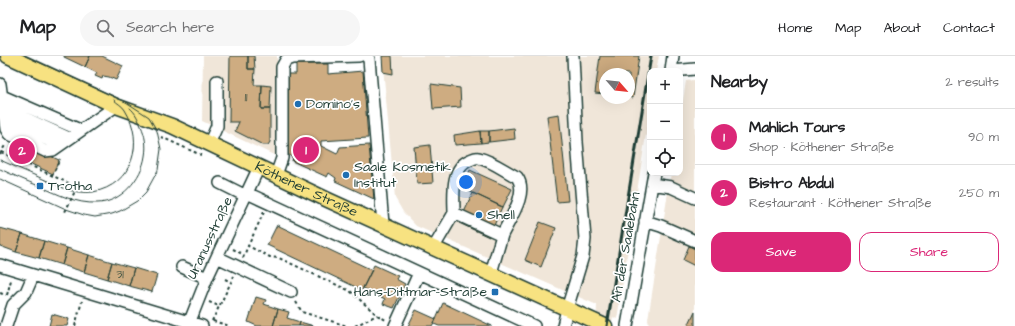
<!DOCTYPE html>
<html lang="en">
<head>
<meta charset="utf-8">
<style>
	body { margin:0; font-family:"Architects Daughter",sans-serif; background:#f6f6f6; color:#202124 }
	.controls { position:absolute; right:12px; top:12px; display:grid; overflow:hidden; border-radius:8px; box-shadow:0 4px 16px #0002 }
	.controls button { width:36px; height:36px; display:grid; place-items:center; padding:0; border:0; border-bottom:1px solid #e0e0e0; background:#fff; color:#202124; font:20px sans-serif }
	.compass { position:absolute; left:599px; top:12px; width:36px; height:36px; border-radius:50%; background:#fff; box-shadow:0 4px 16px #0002; rotate:118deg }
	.you { position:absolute; left:466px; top:126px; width:14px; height:14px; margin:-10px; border:3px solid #fff; border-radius:50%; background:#1a73e8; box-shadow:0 0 0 6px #1a73e833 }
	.badge { display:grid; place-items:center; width:26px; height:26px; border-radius:50%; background:#db2777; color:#fff; font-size:13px; font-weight:700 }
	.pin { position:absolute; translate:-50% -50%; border:2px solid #fff; box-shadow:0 1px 4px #0006 }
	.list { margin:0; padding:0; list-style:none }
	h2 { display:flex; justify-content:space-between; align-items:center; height:52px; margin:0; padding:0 16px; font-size:17px }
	h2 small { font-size:13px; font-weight:400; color:#757577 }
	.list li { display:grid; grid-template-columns:26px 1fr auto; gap:12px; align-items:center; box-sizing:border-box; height:56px; padding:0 16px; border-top:1px solid #e0e0e0 }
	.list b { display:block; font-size:15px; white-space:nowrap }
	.list p { margin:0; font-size:13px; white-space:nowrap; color:#757577 }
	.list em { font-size:13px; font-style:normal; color:#757577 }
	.actions { display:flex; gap:8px; padding:12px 16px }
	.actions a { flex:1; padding:9px 0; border:1px solid #db2777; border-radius:12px; text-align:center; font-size:14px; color:#db2777 }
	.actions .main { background:#db2777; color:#fff }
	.icon { flex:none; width:22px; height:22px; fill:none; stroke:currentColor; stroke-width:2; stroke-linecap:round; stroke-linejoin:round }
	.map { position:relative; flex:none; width:695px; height:270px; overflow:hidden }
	header { display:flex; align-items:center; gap:24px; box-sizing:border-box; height:56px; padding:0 20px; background:#fff; border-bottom:1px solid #e0e0e0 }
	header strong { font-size:19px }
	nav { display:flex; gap:22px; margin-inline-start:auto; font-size:14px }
	.search { width:280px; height:36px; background:#f6f6f6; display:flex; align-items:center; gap:10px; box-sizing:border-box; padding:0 14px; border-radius:22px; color:#757577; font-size:15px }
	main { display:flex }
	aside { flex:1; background:#fff }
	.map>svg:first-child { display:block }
	.built { fill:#f0e6d9; fill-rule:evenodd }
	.building { fill:#ceac81; stroke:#1f3d34 }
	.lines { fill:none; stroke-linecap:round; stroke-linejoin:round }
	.minor-casing { stroke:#1f3d34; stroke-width:14 }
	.major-casing { stroke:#1f3d34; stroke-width:17 }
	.path { stroke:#1f3d34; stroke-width:2; stroke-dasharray:3 3; stroke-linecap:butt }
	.minor { stroke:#fff; stroke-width:11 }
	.major { stroke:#f7e281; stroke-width:14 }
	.tram { stroke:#1f3d34; stroke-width:1 }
	.rail { stroke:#1f3d34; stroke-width:3 }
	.poi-dot { fill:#1f6fb2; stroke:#fff; stroke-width:1.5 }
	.labels { text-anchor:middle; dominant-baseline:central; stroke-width:3.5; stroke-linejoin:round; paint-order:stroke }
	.number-label { font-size:12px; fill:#4b5947 }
	.poi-label { font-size:14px; fill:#1f3d34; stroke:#fff; text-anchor:start }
	.street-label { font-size:14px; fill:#1f3d34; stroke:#fff }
</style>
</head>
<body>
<header>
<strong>Map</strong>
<div class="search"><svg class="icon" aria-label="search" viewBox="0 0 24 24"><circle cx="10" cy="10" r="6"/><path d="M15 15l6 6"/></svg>Search here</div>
<nav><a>Home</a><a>Map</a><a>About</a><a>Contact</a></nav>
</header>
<main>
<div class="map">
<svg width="695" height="270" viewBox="0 0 695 270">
	<rect width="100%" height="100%" fill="#fff"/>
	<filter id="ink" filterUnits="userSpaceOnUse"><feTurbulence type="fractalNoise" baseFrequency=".025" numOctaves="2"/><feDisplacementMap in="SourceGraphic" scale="8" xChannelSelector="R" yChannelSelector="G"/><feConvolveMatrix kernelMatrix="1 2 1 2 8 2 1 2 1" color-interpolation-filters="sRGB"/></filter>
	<g filter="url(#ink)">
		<path class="built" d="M203 0H277L278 101 202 65Z
			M382 0H659L656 15H650V53L617 263 613 261 611 270H596L597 249 416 170 403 156 395 142ZM605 18H629V42H605Z
			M695 24V270H649L648 263 671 117H680V63L686 25Z"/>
		<path class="building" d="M64 0H90L85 11 64 1Z
			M90 0H102L123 10 116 24 109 21 103 20 102 23 95 20 97 17 85 11Z
			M230 0H248V13H255L254 29H262L261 53H270V86L268 89H263L235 75 239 66H229Z
			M248 0H254L255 13H248Z
			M382 0H392L393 18 383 16Z
			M600 0H639L633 42 629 41V18H605V38L595 37Z
			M296 8H328V18L363 15 368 82 321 85V90L337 98 340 91 369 89 374 143 335 125 336 122 329 117 327 121 292 105 293 102 288 98 287 18H296Z
			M431 28 460 32 461 51 433 53Z
			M262 29 271 30 270 53H261Z
			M559 58 568 145 557 146 547 60Z
			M514 72 515 83 489 86V75Z
			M480 75H489V86L481 87Z
			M480 75 481 87 455 89 454 79Z
			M22 87 59 104 53 118 16 101Z
			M430 89 433 127 417 128 414 91Z
			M470 114 512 133 503 151 462 132Z
			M473 137 502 151 489 181 459 167Z
			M540 166 556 172 541 211 525 204Z
			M277 169 372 214 362 234 267 189Z
			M0 172 22 178 16 196 0 190Z
			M22 178 44 185 39 202 16 196Z
			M44 185 67 192 62 209 39 202Z
			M689 190 695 193V210L683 204Z
			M67 192 89 199 84 216 62 209Z
			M89 199 112 206 107 223 84 216Z
			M112 206 134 212 129 230 107 223Z
			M374 209 398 220 396 223 405 228 394 252 383 248 385 243 363 232Z
			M134 212 157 219 152 236 129 230Z
			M256 241 266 244 264 248 278 253 273 270H257L248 266Z
			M443 247 492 270H439L434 268Z
			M278 253 289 256 287 262 300 266 299 270H273Z
			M416 254 436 263 432 270H408Z
			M695 255V270H688Z
			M52 258 69 263 67 270H49Z
			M300 266 314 270H299Z"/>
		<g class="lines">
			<defs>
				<path id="minor" d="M366 0 369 3 383 168
					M671 15 673 0
					M672 15 695 13
					M0 28 6 73 9 78 45 95 53 94 116 50
					M2 40 80 74
					M3 52 69 82
					M5 65 59 89
					M209 88 217 70V25
					M276 119 282 102V11L286 4 292 2 359 0
					M220 127 246 140
					M652 128 671 131 695 142
					M247 137 534 270
					M454 157C454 140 450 112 470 104 473 103 475 101 479 102 492 105 505 115 517 121 529 137 509 164 502 179
					M645 165 661 170 695 185
					M434 191 454 157 502 179 491 217
					M217 201 291 236
					M0 209 202 270
					M182 211 207 222
					M6 270 13 249 26 236 33 220
					M188 270 207 222 259 111
					M395 270 419 217
					M563 270 567 253 583 200 585 183 577 86 573 0
					M627 270 654 117"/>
				<g id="major">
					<path id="s1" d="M8 0 116 50 172 70 328 144 605 270"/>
				</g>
			</defs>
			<use href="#minor" class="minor-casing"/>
			<use href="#major" class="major-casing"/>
			<path class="path" d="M161 81 201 99
				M1 96 77 131 64 158
				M0 98 6 88
				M52 120 60 103
				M264 156 248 190 270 201 279 202 350 235 377 259 386 264
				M233 193 244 199
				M243 202 248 190
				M225 223 231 226
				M0 237 6 239
				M7 239 11 224
				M209 246 219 250
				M296 246 302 256 347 270
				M212 265 234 220
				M213 265 230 270
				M75 270 82 245
				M355 270 377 259"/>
			<use href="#minor" class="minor"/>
			<use href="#major" class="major"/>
			<path class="tram" d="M0 104 68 134C76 136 85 137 93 136 133 129 145 86 125 54 123 50 117 47 114 44
				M0 113C13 119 26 125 39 130 58 138 76 148 97 147 121 147 142 122 145 100 147 89 145 79 141 70 138 63 136 57 130 52
				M0 123 66 153 84 159 95 161 112 158 120 155 137 145 146 136 158 114 161 93 157 75 149 61 126 46 25 0"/>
			<path class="rail" d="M607 270 651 0"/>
		</g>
	</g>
	<g class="poi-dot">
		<circle cx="298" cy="48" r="4"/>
		<circle cx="346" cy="119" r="4"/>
		<rect x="36" y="126" width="8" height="8" rx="2"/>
		<circle cx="479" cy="159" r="4"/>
		<rect x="491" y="232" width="8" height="8" rx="2"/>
	</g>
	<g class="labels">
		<g class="number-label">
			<text x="246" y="41">11</text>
			<text x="120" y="218">31</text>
		</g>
		<g class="poi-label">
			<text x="306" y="48">Domino's</text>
			<text x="354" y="111">Saale Kosmetik<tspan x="354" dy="16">Institut</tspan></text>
			<text x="48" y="130">Trotha</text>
			<text x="487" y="159">Shell</text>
			<text x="487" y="236" text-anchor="end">Hans-Dittmar-Straße</text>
		</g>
		<g class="street-label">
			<text stroke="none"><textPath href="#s1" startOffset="327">Köthener Straße</textPath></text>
			<text transform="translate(210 182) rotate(-65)">Uranusstraße</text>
			<text transform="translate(626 191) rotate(-80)">An der Saalebahn</text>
		</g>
	</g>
</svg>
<div class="controls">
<button>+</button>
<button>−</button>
<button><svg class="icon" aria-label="locate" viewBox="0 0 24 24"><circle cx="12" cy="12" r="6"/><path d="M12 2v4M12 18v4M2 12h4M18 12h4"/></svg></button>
</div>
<svg class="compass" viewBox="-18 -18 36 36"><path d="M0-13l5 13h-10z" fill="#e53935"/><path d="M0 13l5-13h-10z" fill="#757577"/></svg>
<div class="you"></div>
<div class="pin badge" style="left:306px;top:94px">1</div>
<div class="pin badge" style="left:22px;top:95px">2</div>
</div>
<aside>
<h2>Nearby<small>2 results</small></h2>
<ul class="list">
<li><span class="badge">1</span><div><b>Mahlich Tours</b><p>Shop · Köthener Straße</p></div><em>90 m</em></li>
<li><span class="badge">2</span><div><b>Bistro Abdul</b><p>Restaurant · Köthener Straße</p></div><em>250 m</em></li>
</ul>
<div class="actions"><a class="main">Save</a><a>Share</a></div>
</aside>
</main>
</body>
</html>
